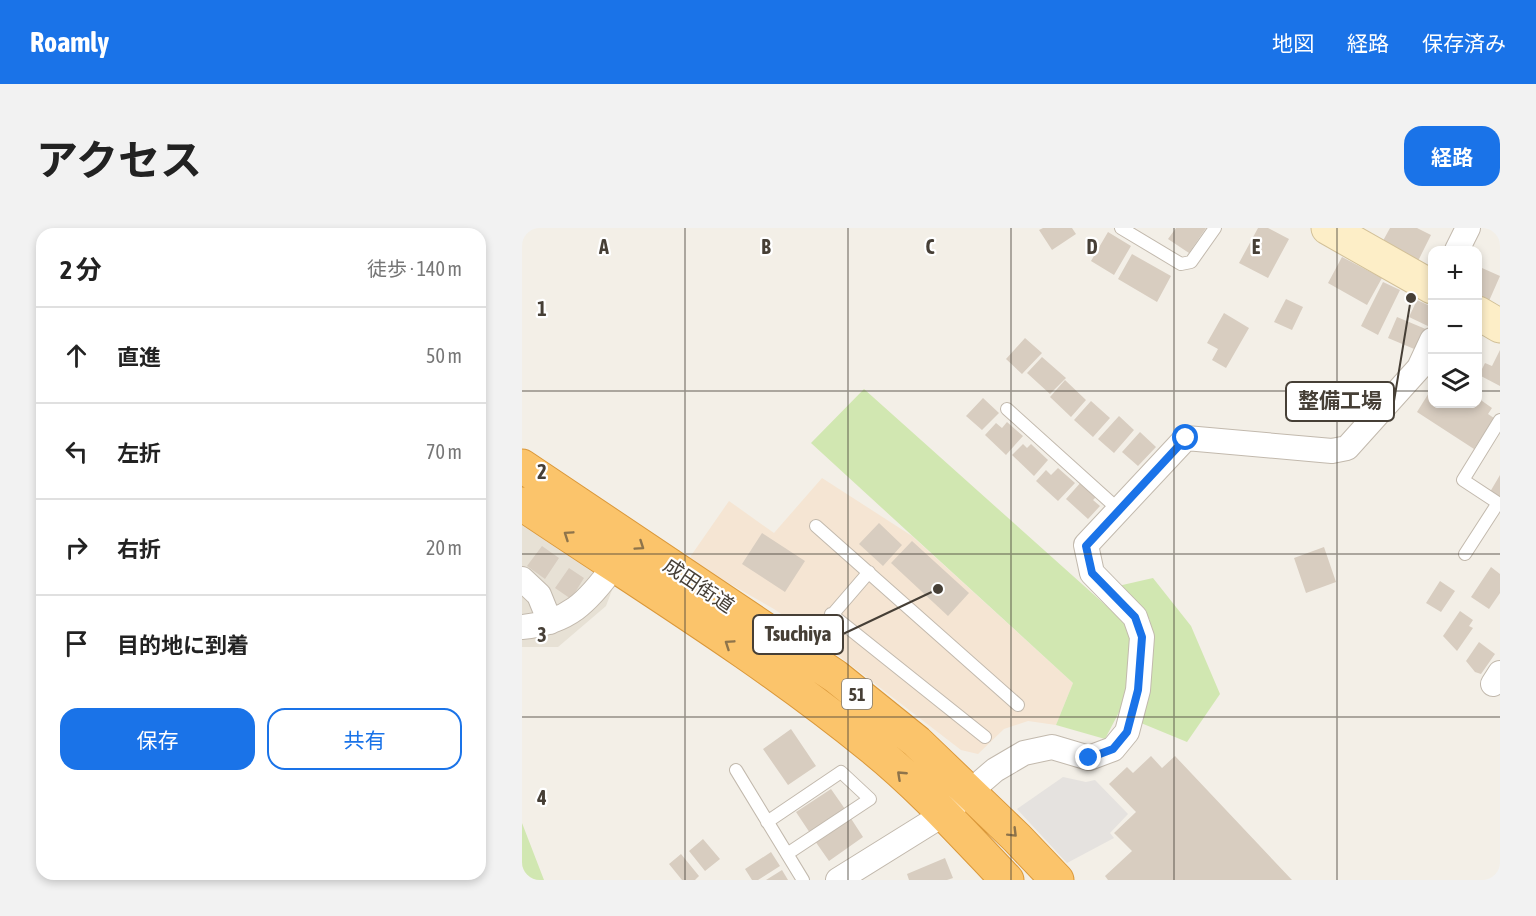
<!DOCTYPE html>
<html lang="ja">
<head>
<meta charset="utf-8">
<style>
	body { margin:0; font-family:"Asap Condensed","Noto Sans JP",sans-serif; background:#f2f2f2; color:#222 }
	.controls { position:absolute; right:18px; top:18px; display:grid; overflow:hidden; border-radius:12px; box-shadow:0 3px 9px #0003 }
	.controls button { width:54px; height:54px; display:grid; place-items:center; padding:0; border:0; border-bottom:2px solid #e0e0e0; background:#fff; color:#222; font:30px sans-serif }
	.stop { position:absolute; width:18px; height:18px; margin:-14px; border:4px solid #1a73e8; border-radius:50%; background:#fff }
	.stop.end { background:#1a73e8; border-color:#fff; box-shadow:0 2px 6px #0008 }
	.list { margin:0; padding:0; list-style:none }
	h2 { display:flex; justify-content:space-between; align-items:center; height:78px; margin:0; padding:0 24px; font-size:26px }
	h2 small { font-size:20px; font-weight:400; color:#767676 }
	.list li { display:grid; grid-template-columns:39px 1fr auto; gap:18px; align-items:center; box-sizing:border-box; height:96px; padding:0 24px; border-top:2px solid #e0e0e0 }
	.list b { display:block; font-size:22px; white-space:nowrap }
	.list em { font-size:20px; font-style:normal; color:#767676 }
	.actions { display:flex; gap:12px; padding:18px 24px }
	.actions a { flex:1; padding:14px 0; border:2px solid #1a73e8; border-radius:18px; text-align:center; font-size:21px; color:#1a73e8 }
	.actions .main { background:#1a73e8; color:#fff }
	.icon { flex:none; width:33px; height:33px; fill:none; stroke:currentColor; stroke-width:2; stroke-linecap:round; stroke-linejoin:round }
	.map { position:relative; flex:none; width:978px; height:652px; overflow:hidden; border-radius:18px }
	header { display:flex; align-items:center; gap:36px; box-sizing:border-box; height:84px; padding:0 30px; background:#1a73e8; color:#fff }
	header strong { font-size:28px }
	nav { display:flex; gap:33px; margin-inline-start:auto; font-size:21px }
	.intro { display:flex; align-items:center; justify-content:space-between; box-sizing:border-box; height:144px; padding:0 36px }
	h1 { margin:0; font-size:42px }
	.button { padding:15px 27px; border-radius:18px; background:#1a73e8; color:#fff; font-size:21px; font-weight:700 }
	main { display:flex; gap:36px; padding:0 36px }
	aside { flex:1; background:#fff; border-radius:18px; box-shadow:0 3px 9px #0003 }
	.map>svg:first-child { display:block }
	.residential { fill:#e7e1d5 }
	.commercial { fill:#f5e5d3 }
	.green { fill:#d1e7b1 }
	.parking { fill:#e5e2df }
	.building { fill:#d8cdc0 }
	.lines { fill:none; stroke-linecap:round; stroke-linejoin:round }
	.lane-casing { stroke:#c2b9ad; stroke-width:14 }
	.street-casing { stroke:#c2b9ad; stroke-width:26 }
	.secondary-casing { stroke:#d2c098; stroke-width:35 }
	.highway-casing { stroke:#da983a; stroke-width:35 }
	.lane { stroke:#fff; stroke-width:12 }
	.street { stroke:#fff; stroke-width:24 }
	.secondary { stroke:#fdeec7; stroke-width:33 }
	.highway { stroke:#fbc46b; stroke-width:33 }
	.oneway { stroke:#8e744b }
	.route { stroke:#1a73e8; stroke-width:8 }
	.grid { fill:none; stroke:#463f36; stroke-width:1.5; stroke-opacity:0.55 }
	.labels { text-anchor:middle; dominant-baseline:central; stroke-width:4.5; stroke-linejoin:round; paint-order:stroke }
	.shield { fill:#fff; stroke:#7e7972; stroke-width:1.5 }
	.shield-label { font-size:18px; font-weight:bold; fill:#463f36 }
	.street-label { font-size:20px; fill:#463f36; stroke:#fff }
	.grid-label { font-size:20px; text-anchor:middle; font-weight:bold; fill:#463f36; stroke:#fff; stroke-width:4.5; stroke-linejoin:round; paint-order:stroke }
	.leader { fill:none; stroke:#463f36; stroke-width:2 }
	.callout-dot { fill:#463f36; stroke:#fff; stroke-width:2 }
	.callout { fill:#fff; stroke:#463f36; stroke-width:2 }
	.callout-label { font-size:21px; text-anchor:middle; font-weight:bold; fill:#463f36 }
</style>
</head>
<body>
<header>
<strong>Roamly</strong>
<nav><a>地図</a><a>経路</a><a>保存済み</a></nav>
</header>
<div class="intro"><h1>アクセス</h1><a class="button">経路</a></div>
<main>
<aside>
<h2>2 分<small>徒歩 · 140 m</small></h2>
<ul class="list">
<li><svg class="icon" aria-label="ahead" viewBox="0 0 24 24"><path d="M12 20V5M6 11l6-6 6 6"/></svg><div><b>直進</b></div><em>50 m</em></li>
<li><svg class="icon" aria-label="left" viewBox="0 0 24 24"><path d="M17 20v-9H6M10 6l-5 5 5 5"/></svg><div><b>左折</b></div><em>70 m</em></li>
<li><svg class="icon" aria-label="right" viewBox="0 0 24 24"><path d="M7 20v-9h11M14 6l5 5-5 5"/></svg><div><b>右折</b></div><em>20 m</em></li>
<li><svg class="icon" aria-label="arrive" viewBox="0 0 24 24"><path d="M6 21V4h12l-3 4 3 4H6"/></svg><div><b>目的地に到着</b></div></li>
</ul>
<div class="actions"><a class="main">保存</a><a>共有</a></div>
</aside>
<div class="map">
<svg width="978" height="652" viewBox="0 0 978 652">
	<rect width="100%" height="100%" fill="#f3efe7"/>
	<path class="residential" d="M0 296 93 354 84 378 36 419H0Z"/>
	<path class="commercial" d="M300 250 390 308 551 455 534 497 506 493 482 501 456 526 439 522 291 408 252 381 166 332 207 273 252 305Z"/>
	<path class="green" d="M342 161 608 399 605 469 583 511 534 497 551 455 289 215Z
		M631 350 669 398 698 466 665 514 619 495 628 431V392L596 358Z
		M0 595 22 652H0Z"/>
	<path class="parking" d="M541 549 564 554 573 552 606 586 588 605 592 610 545 635 495 581Z"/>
	<path class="building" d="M521 0H550L554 6 530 22 517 2Z
		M654 0H684L667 25 646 11Z
		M736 0H746L767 11 746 50 717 35Z
		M868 0H895L909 7 893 39 857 20Z
		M586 4 609 18 592 47 569 33Z
		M610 26 649 48 635 74 596 51Z
		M820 29 860 50 845 77 806 55Z
		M960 40 978 48 967 73 956 68V52Z
		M861 54 878 62 856 107 839 98Z
		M764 71 781 79 770 102 752 94Z
		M895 72 910 79V100L887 89Z
		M702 85 727 100 704 140 690 132 696 121 685 115Z
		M875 89 906 102 897 123 866 110Z
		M503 110 520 125 500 146 484 131Z
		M978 122V158L957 147 963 135 970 138Z
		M520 129 544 150 528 166 505 145Z
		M543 152 564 172 549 189 528 169Z
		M910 160V176H947L951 178 956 176V170L970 180 966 186 972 190 952 221 895 184Z
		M461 170 477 185 460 202 444 188Z
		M569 173 588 190 571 209 552 192Z
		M597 188 612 202 592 225 576 211Z
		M485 194 501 208 484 227 463 207 474 195 480 200Z
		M618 204 634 219 616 238 600 224Z
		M501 216 505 220 509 216 526 232 512 248 490 227Z
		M536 240 553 255 536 273 514 253 524 242 529 247Z
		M978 247V270L968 264Z
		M560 253 576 267 571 272 578 278 566 291 544 271Z
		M357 295 380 317 361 338 337 316Z
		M240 305 283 333 263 364 220 336Z
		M390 313 447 365 426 388 369 335Z
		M20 318 37 330 23 351 5 338Z
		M802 319 814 354 784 365 772 330Z
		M969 339 978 346V365L967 381 949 369Z
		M47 340 62 350 49 371 33 360Z
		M918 353 933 363 919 384 904 375Z
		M938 383 951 392 947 398 951 400 935 423 921 408Z
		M957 414 973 426 959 446 953 444 944 433Z
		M269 501 294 538 266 557 241 521Z
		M629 528 640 540 653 528 770 652H586L583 648 610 623 592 605 614 584 587 556 605 539 611 545Z
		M309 561 323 581 288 605 274 584Z
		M328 589 341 609 307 633 293 613Z
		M181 611 198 631 183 643 167 623Z
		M249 624 258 638 236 652H230L223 641Z
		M159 626 177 648 173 652H160L147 636Z
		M423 630 431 650 425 652H387L385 646Z
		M260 642 266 652H244Z"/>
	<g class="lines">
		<defs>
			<path id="lane" d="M599 0 659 36 669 34 693 0
				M485 181 597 282
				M294 298 496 477
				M943 326 976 275 941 252 978 192
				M309 386 463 509
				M279 423 347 344
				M214 542 281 652
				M245 594 319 544 348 571 265 626"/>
			<path id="street" d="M935 22 946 0
				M0 351 17 367 28 394
				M0 399C46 395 66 374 92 338
				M971 456 978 445
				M316 652 422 586 473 542 502 525 530 519 567 530 591 521 605 504 616 462 620 409 613 389 570 345 564 317 664 210 810 223 825 220 897 140 910 112"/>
			<path id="secondary" d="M806 0 910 59
				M956 85 978 98"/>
			<path id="highway" d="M0 238 313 448 395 514 495 610 535 652
				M0 276C117 355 239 429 348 518 398 558 441 606 485 652"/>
		</defs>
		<use href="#lane" class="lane-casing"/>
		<use href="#street" class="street-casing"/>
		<use href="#secondary" class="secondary-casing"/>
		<use href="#highway" class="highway-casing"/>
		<use href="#lane" class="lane"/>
		<use href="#street" class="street"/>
		<use href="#secondary" class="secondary"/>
		<use href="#highway" class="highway"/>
	</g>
	<defs><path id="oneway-chevron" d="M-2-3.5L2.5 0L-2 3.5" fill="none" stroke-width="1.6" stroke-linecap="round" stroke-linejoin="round" transform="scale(1.5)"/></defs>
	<g class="oneway">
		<use href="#oneway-chevron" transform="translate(46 307) rotate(-146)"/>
		<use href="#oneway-chevron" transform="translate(118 318) rotate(34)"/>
		<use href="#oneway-chevron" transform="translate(207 416) rotate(-146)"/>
		<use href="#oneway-chevron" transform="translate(379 547) rotate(-137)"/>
		<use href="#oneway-chevron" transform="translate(491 605) rotate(45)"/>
	</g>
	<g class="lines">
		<path class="route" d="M567 530 591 521 605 504 616 462 620 409 613 389 570 345 564 318 664 210"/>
	</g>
	<path class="grid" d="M163 0V652M326 0V652M489 0V652M652 0V652M815 0V652M0 163H910M956 163H978M0 326H978M0 489H978"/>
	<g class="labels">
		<rect class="shield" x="320" y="451" width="30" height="30" rx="4.5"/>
		<g class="shield-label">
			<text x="335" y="466">51</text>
		</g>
		<g class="street-label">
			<text transform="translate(177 357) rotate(34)">成田街道</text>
		</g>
	</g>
	<g class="grid-label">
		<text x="82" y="26">A</text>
		<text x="244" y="26">B</text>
		<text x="408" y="26">C</text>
		<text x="570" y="26">D</text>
		<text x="734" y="26">E</text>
		<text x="20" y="88">1</text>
		<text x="20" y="251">2</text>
		<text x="20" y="414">3</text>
		<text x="20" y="577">4</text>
	</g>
	<path class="leader" d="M889 70L872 173M416 361L321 406"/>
	<g class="callout-dot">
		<circle cx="889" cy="70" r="6"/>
		<circle cx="416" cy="361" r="6"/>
	</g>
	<g class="callout">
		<rect x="764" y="154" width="108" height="39" rx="6"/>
		<rect x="231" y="387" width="90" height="39" rx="6"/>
	</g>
	<g class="callout-label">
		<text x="818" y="180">整備工場</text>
		<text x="276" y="413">Tsuchiya</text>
	</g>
</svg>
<div class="controls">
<button>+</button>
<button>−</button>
<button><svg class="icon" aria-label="layers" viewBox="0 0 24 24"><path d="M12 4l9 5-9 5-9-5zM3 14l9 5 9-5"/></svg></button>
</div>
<div class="stop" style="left:664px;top:210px"></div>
<div class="stop end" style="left:567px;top:530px"></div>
</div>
</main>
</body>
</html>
